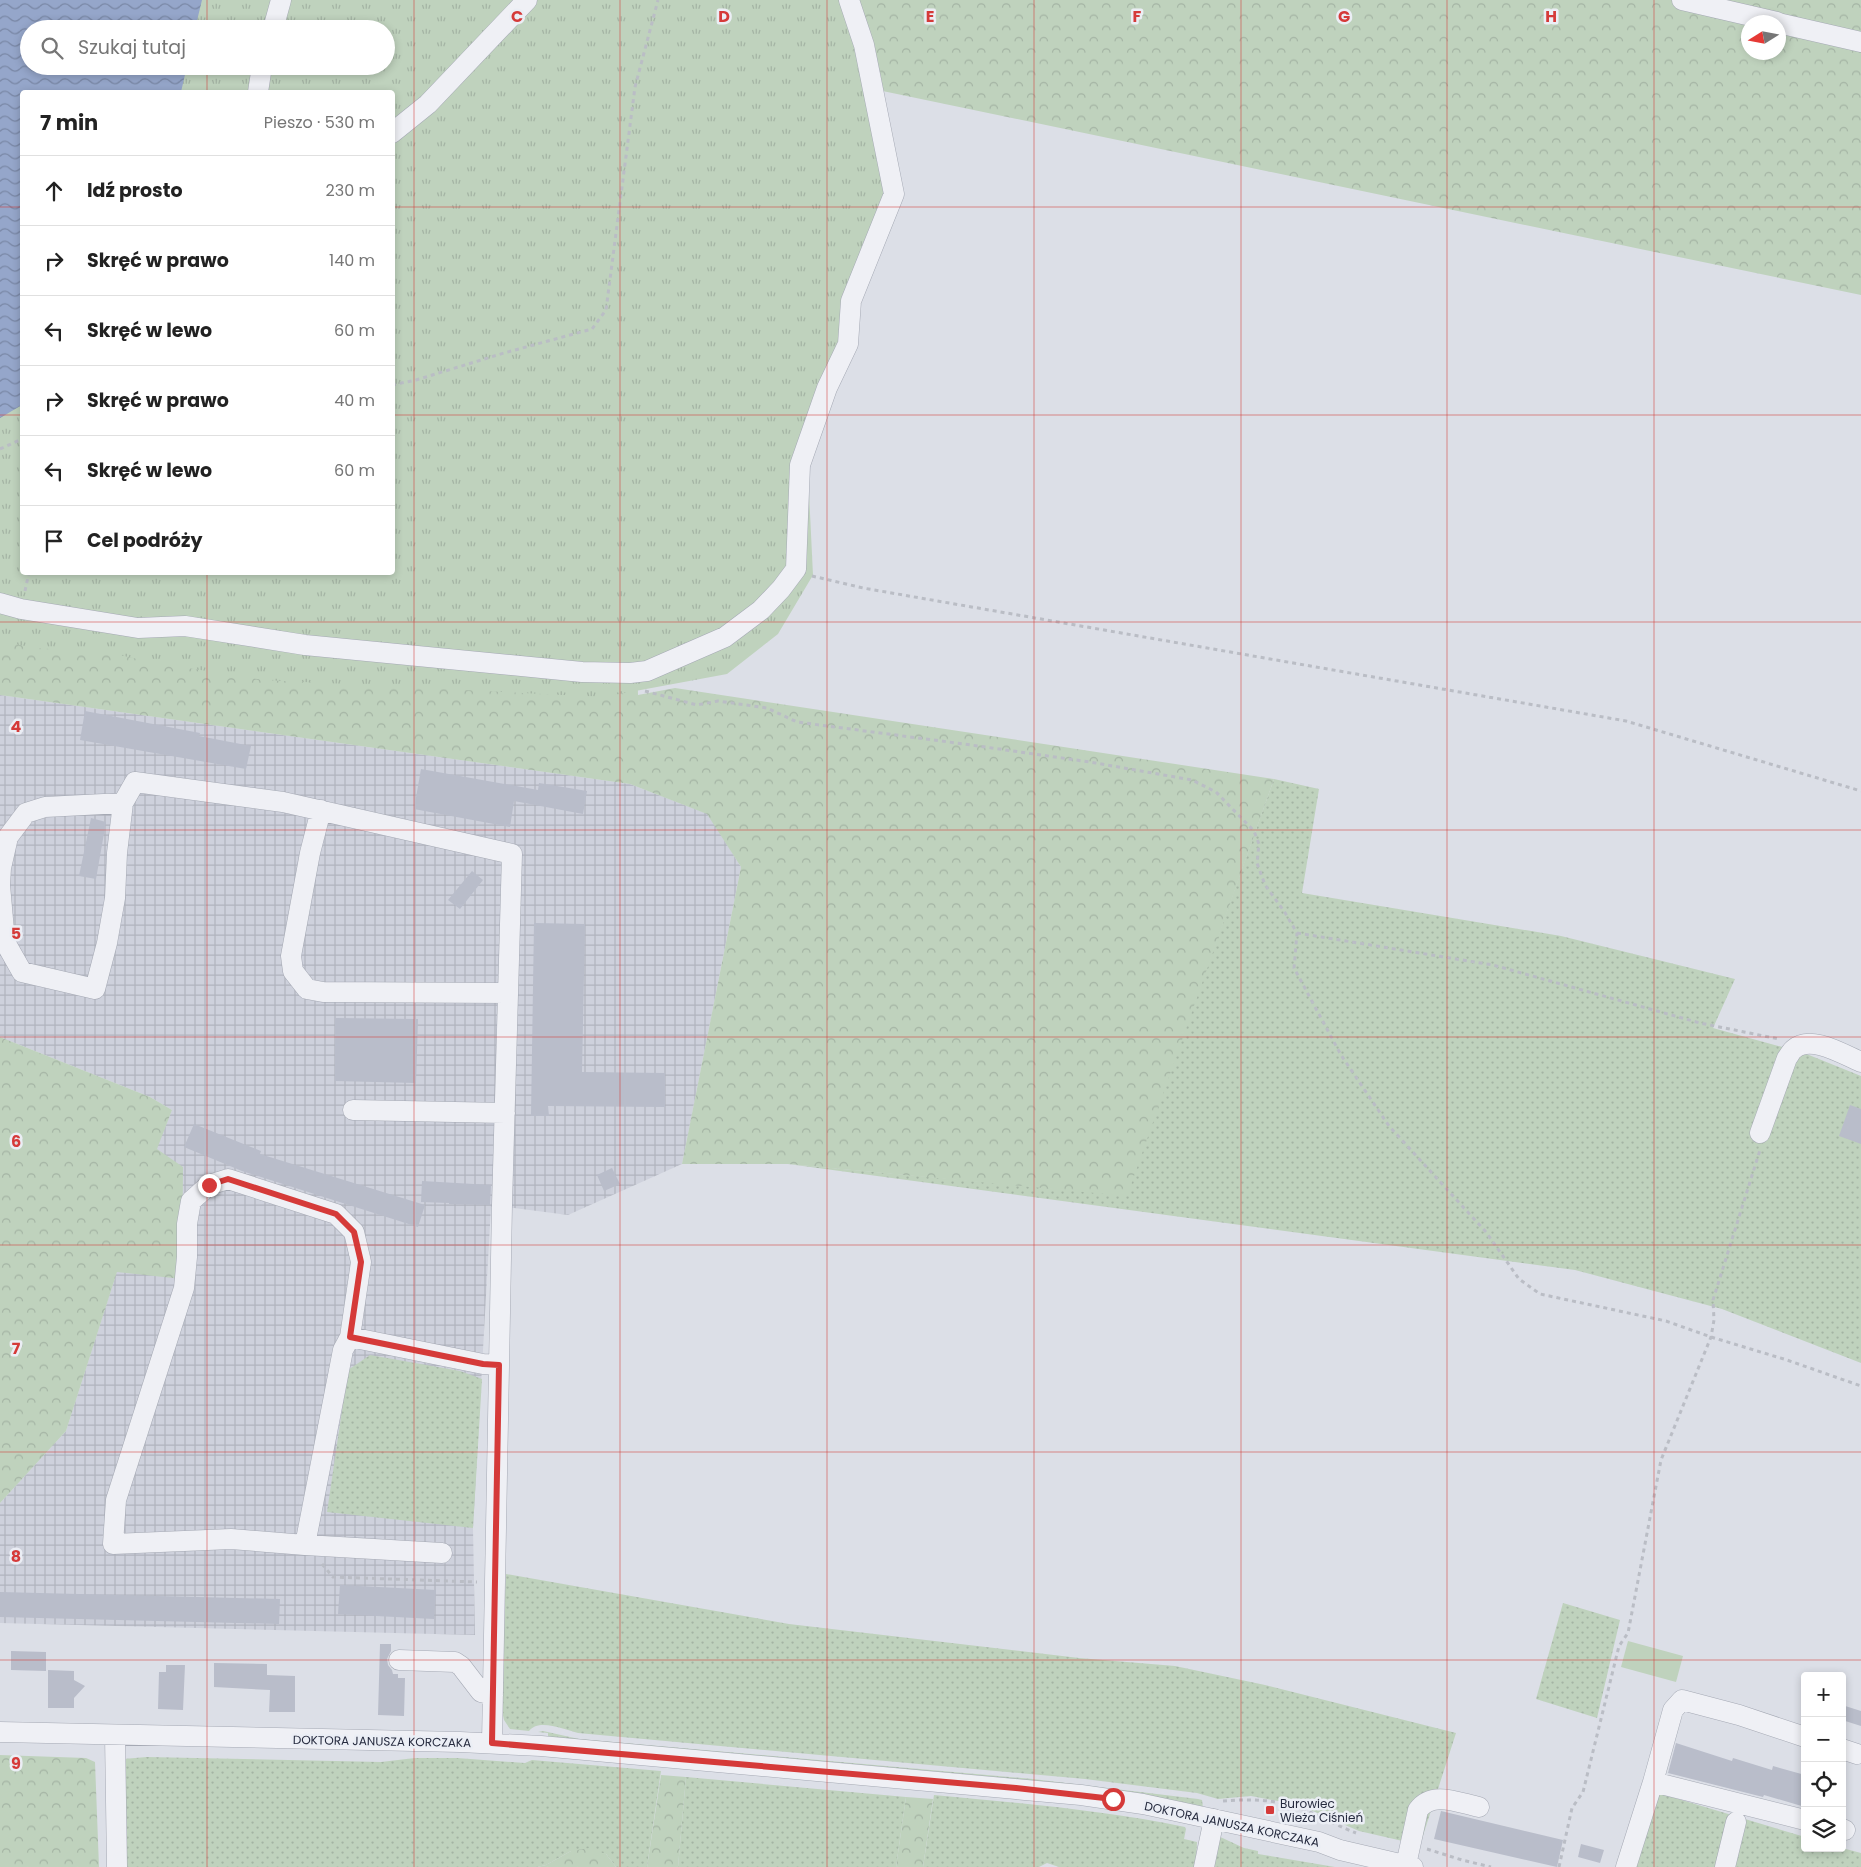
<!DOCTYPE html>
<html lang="pl">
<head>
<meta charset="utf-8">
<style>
	body { margin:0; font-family:Poppins,sans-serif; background:#f6f6f6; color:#222 }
	.controls { position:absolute; right:15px; bottom:15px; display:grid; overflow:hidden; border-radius:5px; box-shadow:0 2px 8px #0003 }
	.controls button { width:45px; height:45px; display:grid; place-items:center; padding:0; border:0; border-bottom:1px solid #e0e0e0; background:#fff; color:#222; font:25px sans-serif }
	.compass { position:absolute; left:1741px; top:15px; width:45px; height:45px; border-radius:50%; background:#fff; box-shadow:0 2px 8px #0003; rotate:259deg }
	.stop { position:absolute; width:15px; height:15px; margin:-11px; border:4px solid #d53a39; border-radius:50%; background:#fff }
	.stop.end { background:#d53a39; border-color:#fff; box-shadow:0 1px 5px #0008 }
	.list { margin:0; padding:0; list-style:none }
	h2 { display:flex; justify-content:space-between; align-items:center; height:65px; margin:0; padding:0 20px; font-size:21px }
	h2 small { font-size:16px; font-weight:400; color:#767676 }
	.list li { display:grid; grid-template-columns:32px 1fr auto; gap:15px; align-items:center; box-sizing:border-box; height:70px; padding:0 20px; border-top:1px solid #e0e0e0 }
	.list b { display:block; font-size:19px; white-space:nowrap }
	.list em { font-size:16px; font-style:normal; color:#767676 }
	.icon { flex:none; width:28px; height:28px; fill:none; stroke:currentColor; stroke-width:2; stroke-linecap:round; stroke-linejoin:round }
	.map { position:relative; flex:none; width:1861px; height:1867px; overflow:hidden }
	.search { position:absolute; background:#fff; box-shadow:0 2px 8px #0003; left:20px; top:20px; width:375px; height:55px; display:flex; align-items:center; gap:12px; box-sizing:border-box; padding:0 18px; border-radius:28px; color:#767676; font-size:19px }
	.panel { position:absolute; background:#fff; box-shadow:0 2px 8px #0003; left:20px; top:90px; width:375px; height:485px; border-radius:5px }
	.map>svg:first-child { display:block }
	.industrial { fill:url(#industrial-grid) }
	.grass { fill:url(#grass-dots) }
	.forest { fill:url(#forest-crowns); fill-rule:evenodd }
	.park { fill:url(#park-tufts); fill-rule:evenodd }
	.pitch { fill:#bfd2bd }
	.water { fill:url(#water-waves) }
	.building { fill:#b9bdca }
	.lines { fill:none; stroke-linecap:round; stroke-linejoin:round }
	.minor-casing { stroke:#a5a9b4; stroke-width:21 }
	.path { stroke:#babdc5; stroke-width:3; stroke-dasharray:4 4; stroke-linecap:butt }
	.minor { stroke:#eff0f5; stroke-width:20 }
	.route { stroke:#d53a39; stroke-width:6 }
	.grid { fill:none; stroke:#d53a39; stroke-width:1; stroke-opacity:0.55 }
	.poi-dot { fill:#d53a39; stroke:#ebeef5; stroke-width:2 }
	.labels { text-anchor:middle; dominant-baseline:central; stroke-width:5; stroke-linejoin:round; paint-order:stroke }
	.street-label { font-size:12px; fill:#252a3e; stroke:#ebeef5 }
	.poi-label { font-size:12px; fill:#252a3e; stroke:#ebeef5; text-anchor:start }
	.grid-label { font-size:16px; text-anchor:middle; font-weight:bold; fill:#d53a39; stroke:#ebeef5; stroke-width:5; stroke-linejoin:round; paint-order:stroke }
</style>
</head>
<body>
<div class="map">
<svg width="1861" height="1867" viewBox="0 0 1861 1867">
	<defs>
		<pattern id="industrial-grid" width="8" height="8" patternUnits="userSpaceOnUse" patternTransform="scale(1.25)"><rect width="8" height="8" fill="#ced1dc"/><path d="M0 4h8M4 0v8" fill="none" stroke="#b1b4be"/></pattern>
		<pattern id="grass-dots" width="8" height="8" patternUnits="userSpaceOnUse" patternTransform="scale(1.25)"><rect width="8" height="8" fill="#bfd2bd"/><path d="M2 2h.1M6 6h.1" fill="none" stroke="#a4b4a4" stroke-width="1.8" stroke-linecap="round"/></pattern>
		<pattern id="forest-crowns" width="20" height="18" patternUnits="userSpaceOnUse" patternTransform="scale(1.25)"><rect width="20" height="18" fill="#bfd2bd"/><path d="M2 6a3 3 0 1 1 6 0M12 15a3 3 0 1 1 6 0" fill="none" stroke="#a4b4a4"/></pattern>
		<pattern id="park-tufts" width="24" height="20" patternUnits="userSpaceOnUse" patternTransform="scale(1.25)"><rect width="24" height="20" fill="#bfd2bd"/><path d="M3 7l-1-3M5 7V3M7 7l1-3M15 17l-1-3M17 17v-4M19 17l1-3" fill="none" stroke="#a4b4a4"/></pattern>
		<pattern id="water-waves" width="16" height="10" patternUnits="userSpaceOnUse" patternTransform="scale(1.25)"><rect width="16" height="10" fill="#95a6ca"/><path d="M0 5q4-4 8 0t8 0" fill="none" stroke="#7987a5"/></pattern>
	</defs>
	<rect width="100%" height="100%" fill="#dcdfe7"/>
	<path class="industrial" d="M0 695 630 784 708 814 741 867 682 1164 568 1215 514 1208 491 1207 473 1528 475 1635 0 1623V1503L66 1431 156 1149 172 1110 150 1097 0 1037Z"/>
	<path class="grass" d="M1274 779 1319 789 1302 893 1561 936 1735 979 1713 1028 1804 1053 1861 1076V1363L1722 1309 1575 1270 788 1164 1126 1195Z
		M370 1355 460 1371 482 1379 473 1528 327 1512 348 1370Z
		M506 1574 789 1624 1079 1658 1175 1666 1265 1685 1456 1733 1420 1845 1359 1831 1299 1805 1251 1796 1218 1799 1197 1793 1085 1779 578 1733C565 1730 539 1718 529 1731L510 1729 504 1720 502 1711 501 1676Z
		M1563 1603 1620 1620 1597 1718 1536 1699Z
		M543 1731 579 1739 1033 1779 1198 1799 1202 1800 1203 1808 548 1738V1733L538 1732Z
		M147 1757 381 1762 415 1758H457L525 1763 532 1760 661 1771 647 1867H616L606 1854 571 1851 546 1865 537 1867H127L123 1759Z
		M686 1777 906 1797 896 1867H678Z
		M1655 1792 1805 1837V1848H1842L1861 1853V1867H1633Z
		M934 1795C1018 1803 1102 1810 1185 1827L1186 1829 1184 1839 1197 1842 1196 1867H1059L1047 1863 1039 1867H923Z
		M1216 1835 1244 1848 1258 1851V1854L1335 1867H1213Z"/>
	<path class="forest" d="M296 0H1861V295L873 89 637 650 638 695 675 688 1274 779 1127 1196 788 1164H682L741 867 707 814 630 784 0 695V425L22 572H392V92L386 66V29ZM1748 22H1778V52H1748Z
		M0 1037 150 1097 172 1110 157 1149 183 1167 182 1279 117 1272 66 1431 0 1503Z
		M0 1755 86 1758 95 1762 99 1867H0Z
		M661 1775 686 1777 678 1867H647Z
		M906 1797 933 1799 923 1867H896Z
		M590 1848 606 1854 616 1867H537L546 1865 571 1851Z"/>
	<path class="park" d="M0 0H839L888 182 881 236 804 443 809 492 813 575 778 634 727 674 603 697 264 680 156 663 110 653 35 648 0 641ZM29 29H386V66H29ZM22 92H392V572H22Z"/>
	<path class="pitch" d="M1628 1641 1683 1656 1676 1682 1621 1667Z"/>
	<path class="water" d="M0 0H202L195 29H29V66H187L181 92H22V405L0 418Z"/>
	<path class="building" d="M85 711 200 733 199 736 251 746 246 769 80 740Z
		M421 769 538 790 539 783 587 791 583 814 514 801 510 827 414 809Z
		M91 818 106 822 96 879 79 876Z
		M472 871 483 880 460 909 448 900Z
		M534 923 585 924 582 1072 665 1073V1107L548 1106 549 1116H531Z
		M335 1018 418 1019 416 1083 335 1081Z
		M1850 1105 1861 1109V1144L1839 1136Z
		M194 1124 261 1151 260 1154 425 1205 418 1227 242 1171 184 1147Z
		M612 1168 620 1184 604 1191 597 1175Z
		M422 1181 491 1185 490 1205 449 1204V1203L421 1202Z
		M340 1585 436 1590 434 1619 338 1614Z
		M0 1592 280 1599 279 1624 0 1617Z
		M380 1644H391V1651L387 1659 388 1665 392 1670 393 1674H398V1678H405L404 1716 378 1715Z
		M11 1651 46 1652V1671L11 1670Z
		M214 1663 267 1664V1675L295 1676V1712H269L270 1690 214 1687Z
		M166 1665H185L183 1710 158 1709 159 1672H166Z
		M48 1670 74 1671V1680L85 1686 74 1698V1708H48Z
		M1842 1705 1861 1711V1726L1842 1720Z
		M1676 1743 1732 1761 1733 1758 1772 1770 1773 1766 1805 1775V1807L1764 1795 1763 1797 1668 1773Z
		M1441 1811 1563 1840 1557 1867 1434 1839Z
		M1581 1844 1604 1850 1600 1863 1578 1857Z"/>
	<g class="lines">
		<defs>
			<path id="minor" d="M1682 0 1777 22
				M1778 23 1861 42
				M273 29 281 0
				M258 92 262 66
				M392 133 428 104 527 0
				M0 603 21 609 138 628 185 626 305 645 582 672 630 673 647 671 725 637 761 610 781 589 796 569 800 465 827 388 848 344 851 301 894 194 864 45 849 0
				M123 803 45 807 26 813 8 837 1 868 0 885 5 942 22 972 95 989 107 943 115 898 117 853 123 803 135 782 283 802 512 854 502 1205 492 1743
				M321 810 310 853 291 956 293 971 307 989 323 992 508 993
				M353 1110 505 1113
				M1760 1133 1787 1058C1789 1056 1791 1051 1794 1049 1811 1034 1844 1055 1861 1062
				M305 1545 231 1539 113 1544 116 1500 184 1288 187 1257V1224L191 1201 209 1185 228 1179 336 1214 354 1232 361 1262 350 1337
				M442 1553 305 1545 343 1350 350 1337 483 1364 499 1365
				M399 1660 455 1662 461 1666 481 1692 493 1695
				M0 1732 460 1742 541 1746 1081 1795 1143 1804 1319 1842 1340 1850 1413 1867
				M115 1735 117 1867
				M1842 1749 1857 1754
				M1653 1782 1673 1710 1682 1700 1739 1715 1805 1737
				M1842 1829 1845 1830
				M1406 1865 1418 1810C1432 1790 1459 1803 1479 1807
				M1204 1867 1214 1819
				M1626 1867 1653 1782 1805 1820
				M1725 1867 1736 1822"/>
		</defs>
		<use href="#minor" class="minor-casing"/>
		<path class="path" d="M392 385 416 380 504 353 592 329 606 310 635 87 658 0
			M0 449 22 439
			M812 576 863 588 1626 721 1861 791
			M25 591 29 572
			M645 691 697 705 718 701 767 708 797 722 964 744 1090 762 1192 780 1216 792 1254 831 1259 844 1257 863 1265 885 1284 911 1297 933 1294 968 1341 1055 1389 1126 1486 1232 1519 1279 1540 1294 1666 1321 1711 1337 1787 1360 1861 1386
			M1297 933 1493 965 1700 1023 1779 1039
			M322 1564 333 1577 477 1582
			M1223 1801C1247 1799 1272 1799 1296 1807 1316 1813 1335 1825 1356 1833
			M1427 1849 1462 1860 1491 1867
			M1559 1867 1572 1808 1583 1792 1619 1646 1628 1633 1661 1460 1711 1337 1714 1320 1713 1300 1760 1150"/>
		<use href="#minor" class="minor"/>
	</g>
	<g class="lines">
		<path class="route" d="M209 1185 228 1179 336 1214 354 1232 361 1262 350 1337 483 1364 499 1365 492 1743 1016 1788 1113 1799"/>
	</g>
	<path class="grid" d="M207 0V29M414 0V1867M620 0V1867M827 0V1867M1034 0V1867M1241 0V1867M1447 0V1867M1654 0V1867M207 66V92M0 207H22M392 207H1861M0 415H22M392 415H1861M207 572V1867M0 622H1861M0 830H1861M0 1037H1861M0 1245H1861M0 1452H1861M0 1660H1861"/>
	<rect class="poi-dot" x="1265" y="1805" width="10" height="10" rx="2.5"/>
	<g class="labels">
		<g class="street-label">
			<text transform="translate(382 1741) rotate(1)">DOKTORA JANUSZA KORCZAKA</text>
			<text transform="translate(1232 1824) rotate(12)">DOKTORA JANUSZA KORCZAKA</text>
		</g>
		<g class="poi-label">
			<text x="1280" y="1803">Burowiec<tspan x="1280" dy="14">Wieża Ciśnień</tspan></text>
		</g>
	</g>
	<g class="grid-label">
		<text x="517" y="22">C</text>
		<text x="724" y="22">D</text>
		<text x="930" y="22">E</text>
		<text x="1137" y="22">F</text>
		<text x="1344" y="22">G</text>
		<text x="1551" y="22">H</text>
		<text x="16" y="732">4</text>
		<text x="16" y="939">5</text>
		<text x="16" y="1147">6</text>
		<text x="16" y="1354">7</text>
		<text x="16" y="1562">8</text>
		<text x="16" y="1769">9</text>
	</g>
</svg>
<div class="controls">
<button>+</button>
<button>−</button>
<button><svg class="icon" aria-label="locate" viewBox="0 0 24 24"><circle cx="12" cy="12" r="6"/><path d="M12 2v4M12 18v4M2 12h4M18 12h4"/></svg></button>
<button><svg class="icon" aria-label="layers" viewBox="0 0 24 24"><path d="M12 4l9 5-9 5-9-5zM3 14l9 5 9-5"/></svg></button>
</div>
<svg class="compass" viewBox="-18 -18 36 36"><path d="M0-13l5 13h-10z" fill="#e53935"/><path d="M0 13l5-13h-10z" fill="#767676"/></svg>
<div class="stop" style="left:1113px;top:1799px"></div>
<div class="stop end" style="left:209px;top:1185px"></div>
<div class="search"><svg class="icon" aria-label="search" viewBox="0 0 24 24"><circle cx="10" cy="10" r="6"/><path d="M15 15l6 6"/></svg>Szukaj tutaj</div>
<section class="panel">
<h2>7 min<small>Pieszo · 530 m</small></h2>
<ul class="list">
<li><svg class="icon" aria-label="ahead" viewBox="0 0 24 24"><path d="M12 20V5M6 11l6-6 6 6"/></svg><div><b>Idź prosto</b></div><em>230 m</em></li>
<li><svg class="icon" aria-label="right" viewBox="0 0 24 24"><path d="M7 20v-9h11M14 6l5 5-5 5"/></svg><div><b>Skręć w prawo</b></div><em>140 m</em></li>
<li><svg class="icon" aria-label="left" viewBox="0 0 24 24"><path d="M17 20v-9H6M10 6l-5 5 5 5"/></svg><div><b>Skręć w lewo</b></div><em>60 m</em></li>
<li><svg class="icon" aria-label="right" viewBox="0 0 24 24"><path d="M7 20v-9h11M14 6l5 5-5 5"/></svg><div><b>Skręć w prawo</b></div><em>40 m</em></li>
<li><svg class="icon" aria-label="left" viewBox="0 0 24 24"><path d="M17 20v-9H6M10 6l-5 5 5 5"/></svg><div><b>Skręć w lewo</b></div><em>60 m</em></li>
<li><svg class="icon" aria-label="arrive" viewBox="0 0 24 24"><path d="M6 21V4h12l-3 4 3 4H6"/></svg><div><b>Cel podróży</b></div></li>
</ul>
</section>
</div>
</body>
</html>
